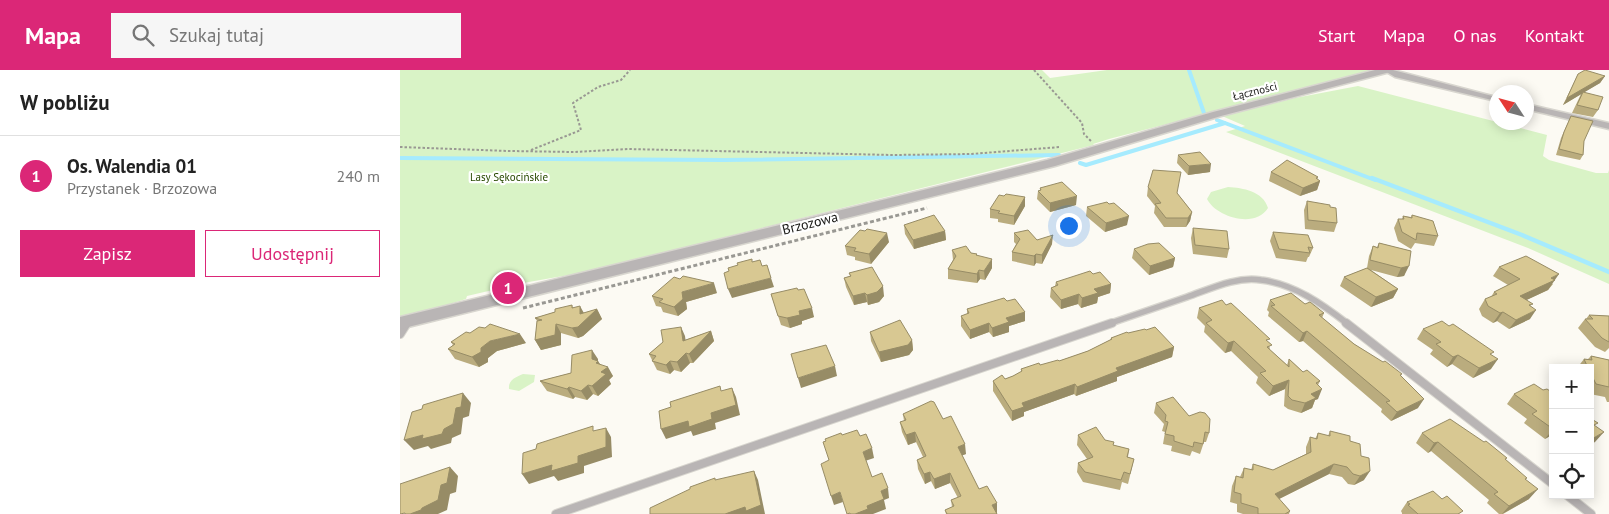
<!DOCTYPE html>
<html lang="pl">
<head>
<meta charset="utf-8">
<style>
	body { margin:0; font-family:"PT Sans",sans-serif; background:#f6f6f6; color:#222 }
	.controls { position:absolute; right:15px; bottom:15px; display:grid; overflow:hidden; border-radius:0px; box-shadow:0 2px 12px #0003 }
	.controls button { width:45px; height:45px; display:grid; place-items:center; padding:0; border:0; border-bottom:1px solid #e0e0e0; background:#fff; color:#222; font:25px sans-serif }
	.compass { position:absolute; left:1089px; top:15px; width:45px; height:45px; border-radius:50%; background:#fff; box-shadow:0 2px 12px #0003; rotate:306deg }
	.you { position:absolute; left:668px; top:155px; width:18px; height:18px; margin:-12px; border:4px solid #fff; border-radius:50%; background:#1a73e8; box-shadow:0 0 0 8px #1a73e833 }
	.badge { display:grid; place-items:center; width:32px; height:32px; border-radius:50%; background:#db2777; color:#fff; font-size:16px; font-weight:700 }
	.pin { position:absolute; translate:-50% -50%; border:2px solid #fff; box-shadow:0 1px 5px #0006 }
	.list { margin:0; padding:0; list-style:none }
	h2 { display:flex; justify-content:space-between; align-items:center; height:65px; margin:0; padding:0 20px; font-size:21px }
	h2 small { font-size:16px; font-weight:400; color:#767676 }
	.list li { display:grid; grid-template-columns:32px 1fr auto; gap:15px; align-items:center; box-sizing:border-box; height:80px; padding:0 20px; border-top:1px solid #e0e0e0 }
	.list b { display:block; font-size:19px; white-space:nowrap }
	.list p { margin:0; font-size:16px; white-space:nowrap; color:#767676 }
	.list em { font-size:16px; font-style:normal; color:#767676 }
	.actions { display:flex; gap:10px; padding:15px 20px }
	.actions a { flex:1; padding:11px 0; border:1px solid #db2777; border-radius:0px; text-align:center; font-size:18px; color:#db2777 }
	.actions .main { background:#db2777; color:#fff }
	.icon { flex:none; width:28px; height:28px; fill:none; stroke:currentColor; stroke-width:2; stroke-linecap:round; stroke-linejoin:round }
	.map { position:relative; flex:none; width:1209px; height:444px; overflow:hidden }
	header { display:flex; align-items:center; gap:30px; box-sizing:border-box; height:70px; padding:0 25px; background:#db2777; color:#fff }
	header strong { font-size:24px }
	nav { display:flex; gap:28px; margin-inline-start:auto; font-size:18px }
	.search { width:350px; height:45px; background:#f6f6f6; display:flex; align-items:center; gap:12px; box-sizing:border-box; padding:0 18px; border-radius:0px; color:#767676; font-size:19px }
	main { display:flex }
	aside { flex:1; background:#fff }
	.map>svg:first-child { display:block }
	.green { fill:#d9f3c6 }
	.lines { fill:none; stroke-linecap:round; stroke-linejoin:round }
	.stream-far1 { stroke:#a6ebfe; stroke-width:4 }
	.stream { stroke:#a6ebfe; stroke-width:4.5 }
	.service-far1-casing { stroke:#d8d6cf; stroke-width:8 }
	.service-casing { stroke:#d8d6cf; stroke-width:10 }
	.minor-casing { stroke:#d8d6cf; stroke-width:3 }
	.tertiary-casing { stroke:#d8d6cf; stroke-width:3 }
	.path-far1 { stroke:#999893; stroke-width:2; stroke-dasharray:2.5 2; stroke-linecap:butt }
	.path { stroke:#999893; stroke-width:3; stroke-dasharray:4 2.5; stroke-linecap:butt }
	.service-far1 { stroke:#b9b5b5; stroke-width:5.5 }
	.service { stroke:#b9b5b5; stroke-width:8 }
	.minor { fill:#b9b5b5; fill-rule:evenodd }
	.tertiary { fill:#b9b5b5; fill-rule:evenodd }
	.wall { fill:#baac7e }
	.shaded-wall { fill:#978c66 }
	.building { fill:#d8c892; stroke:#978c66 }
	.labels { text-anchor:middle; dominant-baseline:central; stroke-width:4.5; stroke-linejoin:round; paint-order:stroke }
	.far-street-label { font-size:11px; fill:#181815; stroke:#fff }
	.far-park-label { font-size:11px; fill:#284900; stroke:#fff }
	.street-label { font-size:14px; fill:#181815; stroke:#fff }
</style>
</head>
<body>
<header>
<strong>Mapa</strong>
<div class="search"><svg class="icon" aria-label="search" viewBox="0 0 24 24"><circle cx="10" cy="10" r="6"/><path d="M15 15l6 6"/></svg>Szukaj tutaj</div>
<nav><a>Start</a><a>Mapa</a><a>O nas</a><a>Kontakt</a></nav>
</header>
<main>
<aside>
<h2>W pobliżu<small></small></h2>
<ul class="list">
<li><span class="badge">1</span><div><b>Os. Walendia 01</b><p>Przystanek · Brzozowa</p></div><em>240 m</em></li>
</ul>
<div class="actions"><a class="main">Zapisz</a><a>Udostępnij</a></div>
</aside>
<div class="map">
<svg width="1209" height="444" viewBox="0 0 1209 444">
	<rect width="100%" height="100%" fill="#fcfaf3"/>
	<path class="green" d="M0 0H642L650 8 707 0H977L709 69 693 74 694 75 186 202 123 213 67 226 66 229 0 249Z
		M958 16 1147 65 1143 86 1149 90 1196 103H1208L1209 100V214L1128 178 826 62 845 56 822 46 895 28Z
		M828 117C843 118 863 121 868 138 855 159 816 147 807 129L811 122Z
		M123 304 135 305 134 312 119 321 109 319C108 310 116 307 123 304Z"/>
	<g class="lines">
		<path class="stream-far1" d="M789 0 804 43
			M817 50 975 110
			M0 88 324 90 659 85
			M680 93 686 95 825 53"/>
		<path class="stream" d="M972 108 1122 165 1209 202"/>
		<defs>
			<path id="service-far1" d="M6 254 7 252
				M708 254C735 245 761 236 787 227 810 219 836 206 861 210 894 214 922 234 948 254"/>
			<path id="service" d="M946 253 1153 414
				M0 264 7 253
				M1167 425 1191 444
				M156 444 712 253"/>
			<path id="minor" d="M983 0H993L1096 27V31L995 7Z
				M1126 34 1209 53V59L1126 39Z"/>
			<path id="tertiary" d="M975 0H992L990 2 821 46 655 96 0 259V247L647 90 813 42Z"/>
		</defs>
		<use href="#service-far1" class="service-far1-casing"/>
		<use href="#service" class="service-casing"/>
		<use href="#minor" class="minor-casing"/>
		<use href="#tertiary" class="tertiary-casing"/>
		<path class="path-far1" d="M634 0 682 53 684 64 691 71
			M0 77 109 81 174 82 228 79 492 85 571 84 660 77
			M131 80 181 60 173 33 198 17 221 10 230 0"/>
		<path class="path" d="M123 238 527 138"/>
		<use href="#service-far1" class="service-far1"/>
		<use href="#service" class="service"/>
		<use href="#minor" class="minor"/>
		<use href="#tertiary" class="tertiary"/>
	</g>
	<path class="wall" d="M1178 4 1205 6 1200 13 1184 22 1198 40 1193 47 1172 43 1181 24 1163 35Z
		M1171 46 1184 71 1183 85 1180 90 1156 85 1161 68Z
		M778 85 810 102 788 105 777 93Z
		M871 102 917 109 920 111 917 120 900 126 869 111Z
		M748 117 777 123 792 142 790 151 786 157H764L754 143 755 136 747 126Z
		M640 118 676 135 650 142 637 129 638 121 640 120Z
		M604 126 625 127V136L614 155 598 152V149L590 148V139Z
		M907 131 930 137 937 153 934 162 905 159 904 140Z
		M687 137 727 155 705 162 686 146Z
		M1012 145 1038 166 1034 176 1015 173 1011 179 998 171 994 158 998 149H1002L1003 146 1011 147Z
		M504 155 545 161 546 170 514 179 505 164Z
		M793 158 829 179 827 188 793 184 791 168Z
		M873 162 913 178 909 187H908L906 192 876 188 870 171Z
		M614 163 652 174 642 194 636 193 634 196 612 191V182L616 174 614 172Z
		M489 172 471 194 455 190V187L447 185 445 176Z
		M979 173 1011 181 1004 206 997 207 971 200 998 219 993 228 971 237 940 216 944 207 967 198 969 186 973 176 977 177Z
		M734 179 775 188 773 197 749 205 732 188Z
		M552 180 577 184V185L592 198 585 210 580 209 577 213 548 209V199L553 190Z
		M1099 197 1153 214 1148 220 1126 230 1131 236 1130 249 1109 259 1097 251 1093 253 1082 246 1079 239 1085 229 1091 227 1094 222 1108 215 1093 206Z
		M449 203 484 226 479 232 468 235 467 232 454 235 446 217 444 208 450 206Z
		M693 204 711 214 710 223 698 227 697 233 681 238 678 234 661 239 650 227 651 218 655 216 656 212Z
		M398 220 414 247 402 251V254L390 258 381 255 371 224Z
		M317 223 286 232 287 239 278 246 263 242 261 237 256 236 252 226Z
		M870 230 905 234 924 243 922 248 954 274 1001 306 1018 338 991 351 981 342 982 339 903 271 899 272 868 246 869 242 867 240Z
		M607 231 625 242V251L609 256V262L593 267 589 262 570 269 561 256V246L567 244V239Z
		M172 235 173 238 184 243 197 239 202 249 183 266 178 268 161 263V275L141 280 135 270 137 251 135 248 155 242Z
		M799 238 869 273 870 280 887 295 889 289 903 302 920 311 918 315V329L915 330 912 338 901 343 888 339 884 336 885 319 869 326 856 313 858 307 831 281 825 283 804 262 805 256 797 248Z
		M1189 245 1209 246V278L1205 282 1195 277 1178 258 1185 249H1186Z
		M281 257 285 270 311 261 314 271 293 293H290L281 302 274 300 270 304 257 300 249 284Z
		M1023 259 1092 285 1091 299 1073 308 1052 294 1047 297 1030 284 1033 280 1017 269Z
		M746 260 774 277 772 287 717 307V311L676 326 674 324 624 342V346L612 351 593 321V311L605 309 613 306 621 302V299L659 291 688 281 710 270 711 268 728 263Z
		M470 262 512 270 513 280 509 285 481 292 471 271Z
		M51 272 126 273 97 281 88 288V292L79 297 55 289 48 279 53 275Z
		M1191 286 1209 290V332H1207L1205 327 1190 324V298H1177L1184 289H1188Z
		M198 289V291L200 294 213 306 209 310 211 314 198 326 193 324 187 330 175 327 173 329 147 321 140 311 171 303Z
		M1143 320 1153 323V368L1150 366 1145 369 1124 353 1127 349 1107 334 1114 324Z
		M756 333 789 346 809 363 806 372H804L800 384 792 381 790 386 771 381 772 376 763 374 765 362 762 361 764 354 754 343Z
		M503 344 543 349 566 384 562 385 579 419 597 443V444H546L545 440 552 437 551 430 558 428 550 413 535 419 531 411 525 414 518 399 517 390 523 387 516 372 508 375 502 362 500 352 504 351Z
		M930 361 950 371 961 386 964 410 954 415 948 414 942 407 929 404 879 429 890 441 889 444H843L837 442V434L830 432 832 416 836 406 840 407 844 398 851 400 853 394 873 400 906 384V377L910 367 915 369 918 363 928 366Z
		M1022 363 1106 390 1126 409 1129 429 1103 444H1099L1087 433 1089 430 1031 381 1028 383 1016 373Z
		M678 365 705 370 713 375 729 379 728 387 734 389 728 414 722 412 720 420 683 412 677 402 678 393 687 389 677 375Z
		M1007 432 1061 444H1002V443L1001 441Z"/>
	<path class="shaded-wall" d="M1205 6 1200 13 1163 35 1167 28Z
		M811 94 810 102 788 105 789 96Z
		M918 107 916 112 920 111 917 120 900 126 903 118Z
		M677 126 676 135 650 142V133Z
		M625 127V136L614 155V146Z
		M792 142 790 151 786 157 788 148Z
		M729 146 727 155 705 162 706 153Z
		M545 161 546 170 514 179 513 170Z
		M487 163 489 172 471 194 469 184Z
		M653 165 652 174 642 194V185Z
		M636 184V193L634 196V186Z
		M775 188 773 197 749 205 750 196Z
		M592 189V198L585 210 584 201Z
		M1009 196 1004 206 997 207 1001 198Z
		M579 200 580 209 577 213V204Z
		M1159 204 1148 220 1114 236 1120 226 1151 208Z
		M371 208 374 217 332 228 328 219Z
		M314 213 317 223 286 232 287 239 278 246 274 237 282 222Z
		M711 214 710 223 698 227 697 233 681 238 682 228 694 219Z
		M483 216 484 226 479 232 468 235 467 225Z
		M998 219 993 228 971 237 976 227Z
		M465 223 467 232 454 235 453 226Z
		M679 224 678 234 661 239V230Z
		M180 236 185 245 197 239 202 249 183 266 178 268 172 258 180 244Z
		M412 238 414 247 402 251V254L390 258 387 248 399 241Z
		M1136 240 1130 249 1109 259 1116 250Z
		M625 242V251L609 256V262L593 267 592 258 606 248Z
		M1103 242 1097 251 1093 253 1100 243Z
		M589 253V262L570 269V260Z
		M156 254 161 263V275L141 280 135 270Z
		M281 257 285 266 287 281 283 271Z
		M311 261 314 271 293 293 289 284Z
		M907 261 903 271 899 272 903 263Z
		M120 264 126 273 97 281 88 288V292L79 297 72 287 81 278 90 271Z
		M512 270 513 280 509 285 481 292 479 282Z
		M834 271 831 281 825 283 828 273Z
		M774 277 772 287 717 307V311L676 326 677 317 716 298Z
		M192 280 198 289V292V291L203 300 208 297 213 306 209 310 211 314 198 326 192 316Z
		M286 283 290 293 281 302 277 292Z
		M1058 285 1052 294 1047 297 1053 287Z
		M1098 289 1091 299 1073 308 1079 298Z
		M270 291 274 300 270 304 266 295Z
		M435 296 437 306 401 318 398 308Z
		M889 310 885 319 869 326 873 316Z
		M675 314 674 324 624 342V346L612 351V341L622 333Z
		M188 315 193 324 187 330 181 321Z
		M169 317 175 327 173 329 167 319Z
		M332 318 336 327 340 345 315 353 316 359 293 366 291 361 266 369 261 359 311 343Z
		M922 319 918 329 915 330 912 338 901 343 905 333 911 324Z
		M63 323 71 333 69 346 63 348 61 364 52 368 51 373 31 379 28 376 14 380 4 370 44 359Z
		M1024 329 1018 338 991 351 997 342Z
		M206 358 211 367 212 387 184 396V403L158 411 154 406 129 414 122 404 178 386Z
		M1153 359V363L1150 366 1145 369Z
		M515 362 516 372 508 375 506 365Z
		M1204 362 1195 372 1190 375V370Z
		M1038 372 1031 381 1028 383 1034 373Z
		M565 374 566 384 558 387V377Z
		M472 378 474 388 465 391 463 382Z
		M934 394 929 404 871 433 875 424Z
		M50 397 58 406 56 422 50 424 47 440 38 444H10L22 438 41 415Z
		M354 401 358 410 365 444H325Z
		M970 401 964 410 954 415 960 406Z
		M530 402 531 411 525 414 524 404Z
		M550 403V413L535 419 534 409Z
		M488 418 489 428 484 430 486 439 473 444H455L467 436 481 421Z
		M1138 419 1129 429 1102 444 1109 436Z
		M440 422 443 432 434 435 431 426Z
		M597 433V443L594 444 592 435Z"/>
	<path class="building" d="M1185 0 1205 6 1167 28 1178 4Z
		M1183 22 1203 27 1198 40 1177 35Z
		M1171 46 1193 51 1184 71 1183 85 1159 79 1164 62Z
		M800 82 811 94 789 96 778 85Z
		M887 90 918 107 916 108 920 111 903 118 871 102Z
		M753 100 781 102 777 123 792 142 788 148H766L755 134 761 133 748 117Z
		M662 112 677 126 650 133 638 121 641 120 640 118Z
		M606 124 625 127 614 146 598 143 600 141 590 139 599 125 604 126Z
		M907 131 930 135V137L936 138 937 153 908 150Z
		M707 132 709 134 714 133 729 146 706 153 687 137Z
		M534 145 545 161 513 170 504 155Z
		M1012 145 1033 151 1038 166 1017 163 1016 170 1002 162 998 149H1004L1003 146 1012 148Z
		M793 158 827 161 829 179 795 175Z
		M467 159 487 163 469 184 454 181 456 178 445 176 460 160 465 161Z
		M628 160 637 170 653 165 642 185 636 184 634 186 612 182 620 169 614 163Z
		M873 162 908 165 913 178 908 177 910 183 879 179Z
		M759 173 775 188 750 196 734 179 748 174Z
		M979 173 1011 181 1009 196 1001 198 970 190 973 176 978 178Z
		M566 176 571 183 577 184 576 185 592 189 584 201 579 200 577 204 548 199 556 186 552 180Z
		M1126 186 1159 204 1151 208 1155 210 1120 226 1133 234 1129 235 1136 240 1116 250 1103 242 1100 243 1088 236 1085 229 1097 224 1094 222 1120 209 1099 197Z
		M352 189V192L360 190 362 196 367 195 371 208 328 219 324 203 329 201 328 198 338 195 337 193Z
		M472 197 483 216 477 222 467 225 465 223 453 226 444 208 451 206 449 203Z
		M967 198 998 219 976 227 944 207Z
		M690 201 693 204 700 202 711 214 694 219 698 223 682 228 679 224 661 230 651 218 658 215 656 212Z
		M283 206 314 213 282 222 283 229 274 237 259 232 263 229 252 226 274 207 280 209Z
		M397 218 398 220 404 219 412 238 399 241 400 245 387 248 378 246 371 224Z
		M891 223 905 234 910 232 924 243 919 245 954 274 983 292 985 291 1002 304 1000 305 1024 329 997 342 986 332 990 331 907 261 903 263 871 236 875 235 870 230Z
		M604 228 607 231 615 229 625 242 606 248 609 252 592 258 589 253 570 260 561 246 569 243 567 239Z
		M822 230 826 235 831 233 870 269 866 270 872 275 867 277 889 297V289L903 302 907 300 920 311 916 313 922 319 911 324 916 328 905 333 892 330 888 326 889 310 873 316 860 303 866 301 834 271 828 273 806 253 812 250 799 238Z
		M172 235V238L180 236V244L197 239 178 257 172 258 156 254 155 265 135 270 137 251 142 250 135 248 155 242V239Z
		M1189 245 1209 246V272L1202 268 1185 249H1193Z
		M500 250 512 270 508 275 479 282 470 262Z
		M1042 251 1049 256 1053 254 1094 282 1090 284 1098 289 1079 298 1058 285 1053 287 1036 274 1041 272 1023 259Z
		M90 254 120 264 90 271 81 278V282L72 287 48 279 55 274 51 272 66 262 70 263 79 257 85 258Z
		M281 257 283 271 311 261 289 284 286 283 277 292 270 291 266 295 252 291 256 286 249 284 263 272 261 260Z
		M755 257 774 277 716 298 718 301 677 317 675 314 622 333 624 337 612 341 593 311 602 305 605 309 613 306 622 301 621 299 639 293 640 295 658 290 659 291 688 281 712 269 711 268 727 262 728 263 745 259 746 260Z
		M426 275 435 296 398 308 391 284Z
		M192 280V289L198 291 196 293 208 297 201 302 206 304 192 316 188 315 181 321 169 317 167 319 140 311 171 303 172 285Z
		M1191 286 1209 290V317L1196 314 1190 302V298H1188L1184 289 1192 290Z
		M1134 314 1143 320 1147 319 1153 323V359L1132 344 1137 341 1114 324Z
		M320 316 321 321 332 318 336 335 311 343 312 349 289 357 288 351 261 359 259 341 271 337 270 332Z
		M63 323 61 337 56 338 53 354 44 359 42 364 22 369 23 365 4 370 12 342 22 339 23 335Z
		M773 327 789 346 800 342 805 343 810 349 809 363 805 362 803 374 794 372 793 377 774 371V366L765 364 768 352 765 351 766 345 756 333Z
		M531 331 534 332 543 349 551 346 565 374 558 377 579 419 587 416 597 433 592 435 597 444H547L545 440 554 436 551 430 561 426 550 403 534 409 530 402 524 404 517 390 526 386 515 362 506 365 500 352 506 350 503 344Z
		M1190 348 1198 353 1194 355 1204 362 1190 370Z
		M1050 349 1084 372 1086 371 1107 388 1105 389 1127 408 1125 409 1138 419 1109 436 1094 424 1098 422 1038 372 1034 373 1022 363Z
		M193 356V361L206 358V377L178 386V393L151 401 152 395 122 404 123 383 136 379 137 374Z
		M696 357 705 370 714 372 713 375 729 379 727 387 734 389 730 404 724 402 721 410 685 402 678 393 693 387 678 365Z
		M457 360 460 366 466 364 472 378 463 382 472 407 482 403 488 418 481 421 484 429 467 436 468 439 455 444H450V443L447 444 440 422 431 426 421 394 429 390 423 372 426 371 425 369 441 363 442 365Z
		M930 361 950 366V371L960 374 961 386 969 388 970 401 960 406 953 404 947 397 934 394 875 424 890 441 885 444H858V438L841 433V424L834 422 836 406 843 408 844 398 853 400V394L873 400 911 382 910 367 917 369 918 363 930 366Z
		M50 397 47 413 41 415 38 430 22 438 21 440 10 444H5V443L0 444V414Z
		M354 401 361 435 346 441 345 437 325 444H250V438L290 419V417L315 408V410Z
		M1033 421 1042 429 1047 426 1063 441 1058 444H1018L1008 435 1010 434 1007 432Z"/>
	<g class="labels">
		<g class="far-street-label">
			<text transform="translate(855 21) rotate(-14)">Łączności</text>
		</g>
		<g class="far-park-label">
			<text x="109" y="107">Lasy Sękocińskie</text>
		</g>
		<g class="street-label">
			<text transform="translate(410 153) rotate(-14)">Brzozowa</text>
		</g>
	</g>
</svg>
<div class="controls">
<button>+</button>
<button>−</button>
<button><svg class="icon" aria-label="locate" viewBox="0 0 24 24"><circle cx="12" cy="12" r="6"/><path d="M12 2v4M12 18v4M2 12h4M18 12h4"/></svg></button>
</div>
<svg class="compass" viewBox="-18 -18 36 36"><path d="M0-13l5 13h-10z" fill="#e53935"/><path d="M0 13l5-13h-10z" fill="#767676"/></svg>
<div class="you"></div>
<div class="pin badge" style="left:108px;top:218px">1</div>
</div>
</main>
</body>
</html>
